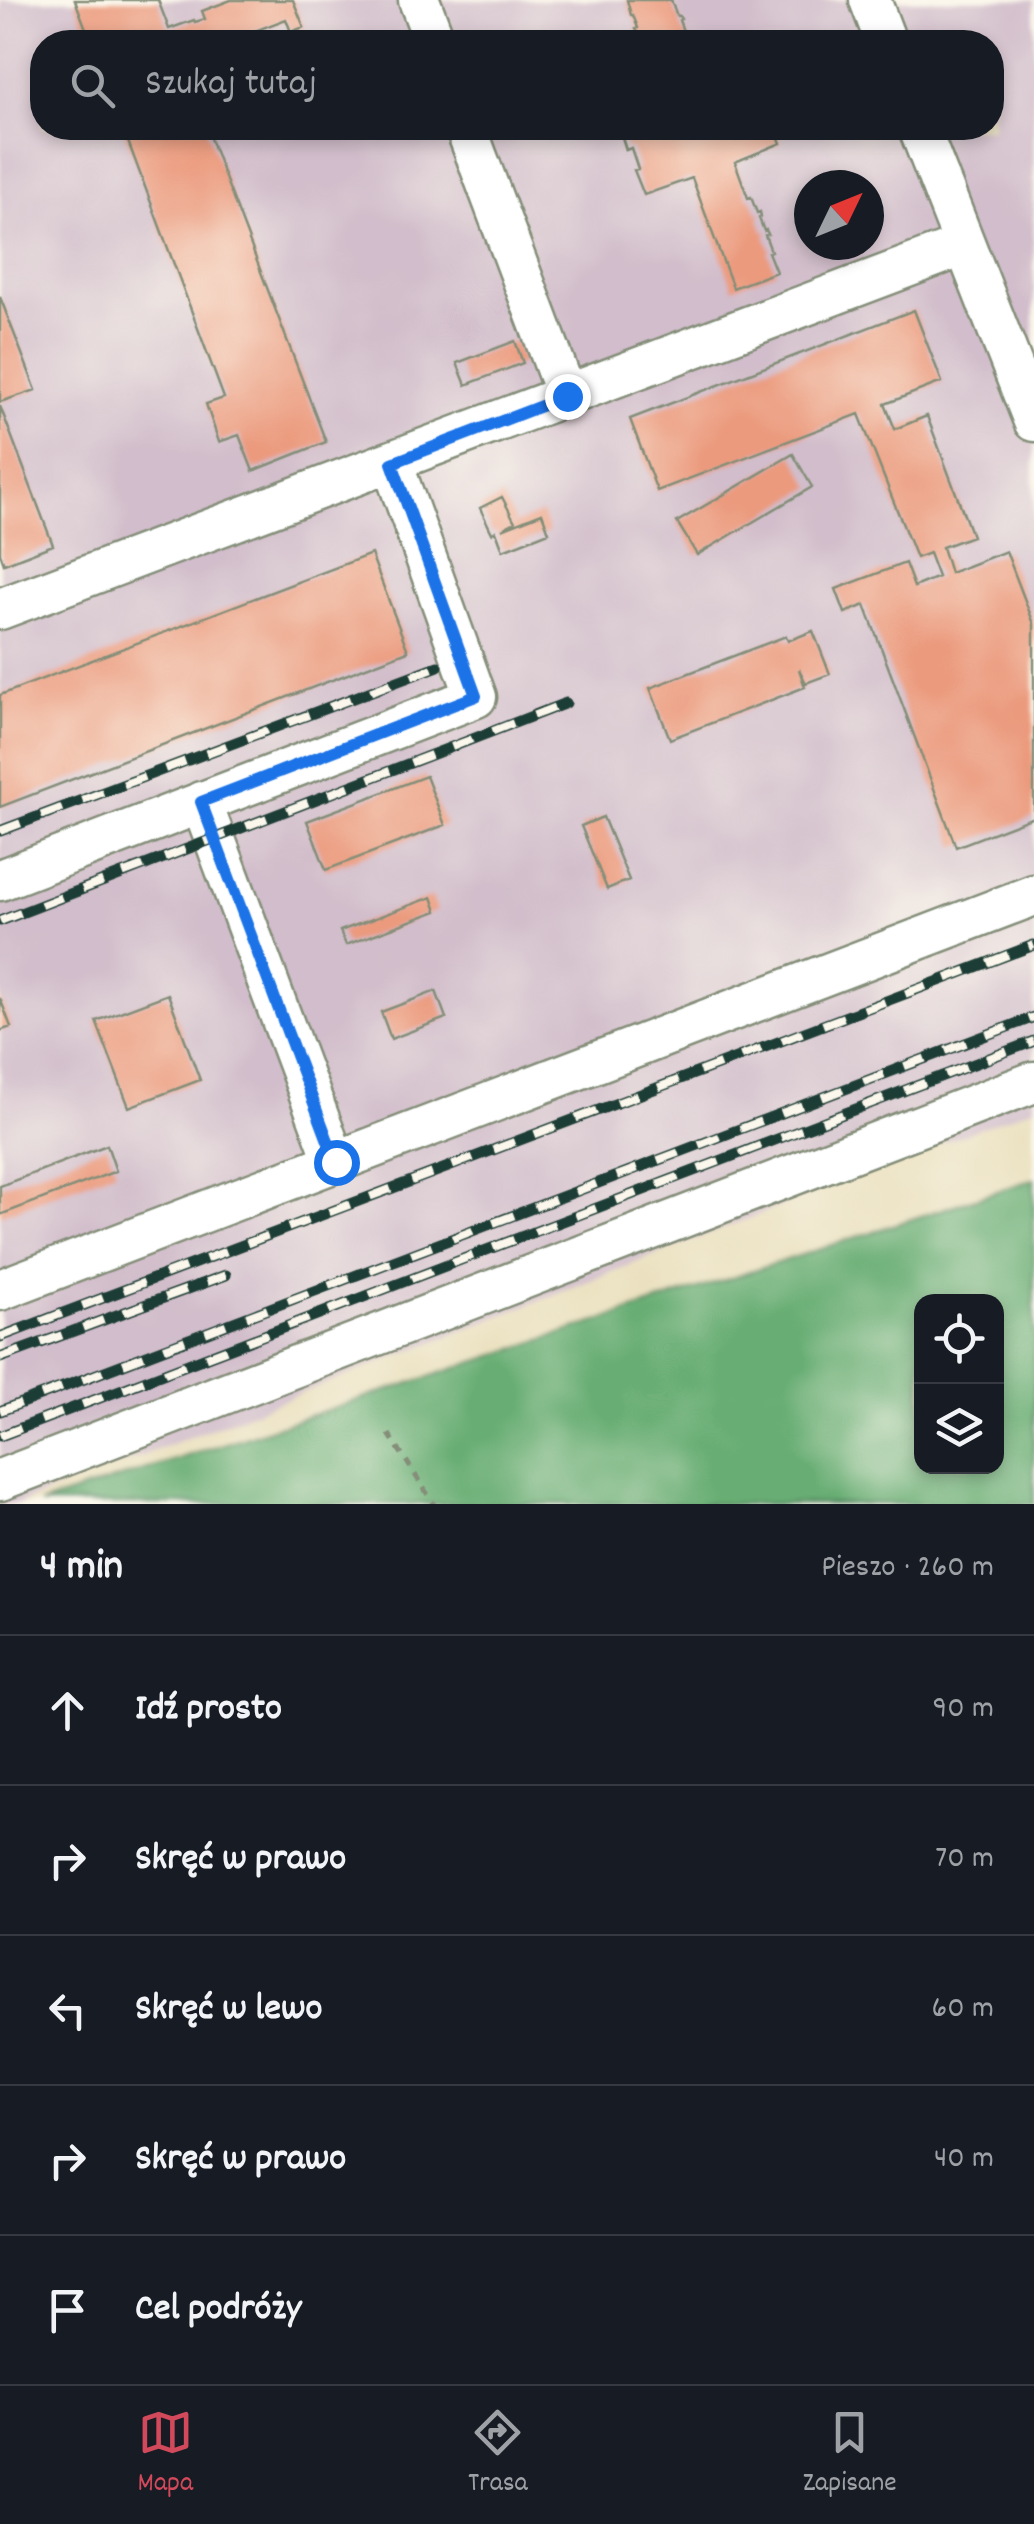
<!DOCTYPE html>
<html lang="pl">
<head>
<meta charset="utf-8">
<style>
	body { margin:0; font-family:Dekko,sans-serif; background:#20242c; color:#f1f3f6 }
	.controls { position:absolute; right:30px; bottom:30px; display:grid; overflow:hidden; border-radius:20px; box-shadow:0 5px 15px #0003 }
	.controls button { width:90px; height:90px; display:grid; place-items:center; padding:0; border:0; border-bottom:2px solid #363941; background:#171b24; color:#f1f3f6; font:50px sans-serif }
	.compass { position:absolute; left:794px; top:170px; width:90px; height:90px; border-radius:50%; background:#171b24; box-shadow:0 5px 15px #0003; rotate:47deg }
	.stop { position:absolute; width:30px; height:30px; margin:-22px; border:8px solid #1a73e8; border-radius:50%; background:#fff }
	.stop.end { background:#1a73e8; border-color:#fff; box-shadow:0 2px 10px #0008 }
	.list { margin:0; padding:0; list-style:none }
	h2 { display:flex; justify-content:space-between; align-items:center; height:130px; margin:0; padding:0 40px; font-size:42px }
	h2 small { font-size:32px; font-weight:400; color:#9ea1a6 }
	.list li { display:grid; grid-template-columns:65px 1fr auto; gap:30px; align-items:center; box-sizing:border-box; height:150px; padding:0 40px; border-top:2px solid #363941 }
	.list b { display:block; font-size:38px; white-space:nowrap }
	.list em { font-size:32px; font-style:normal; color:#9ea1a6 }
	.icon { flex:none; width:55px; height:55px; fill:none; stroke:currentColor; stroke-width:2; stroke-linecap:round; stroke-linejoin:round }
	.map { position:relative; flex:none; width:1034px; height:1504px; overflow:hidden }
	.search { position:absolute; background:#171b24; box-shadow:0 5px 15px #0003; left:30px; right:30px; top:30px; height:110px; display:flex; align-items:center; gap:25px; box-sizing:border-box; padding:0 35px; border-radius:40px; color:#9ea1a6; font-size:38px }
	.sheet { height:880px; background:#171b24 }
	nav { display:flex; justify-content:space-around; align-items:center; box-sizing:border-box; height:140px; border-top:2px solid #363941; background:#171b24; font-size:28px; color:#9ea1a6 }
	nav a { display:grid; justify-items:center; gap:5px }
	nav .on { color:#d1495b }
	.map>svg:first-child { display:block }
	.industrial { fill:#d1bdcb; fill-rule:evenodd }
	.forest { fill:#68ad73; stroke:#447554; stroke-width:2.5; fill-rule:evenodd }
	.building { fill:#eb9a7d }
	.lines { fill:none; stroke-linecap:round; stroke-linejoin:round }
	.minor-casing { stroke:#848e79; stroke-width:45 }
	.path { stroke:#848e79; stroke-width:5; stroke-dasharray:8 8; stroke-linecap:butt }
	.minor { stroke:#fff; stroke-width:40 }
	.rail-casing { stroke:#1f3d34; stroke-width:11 }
	.rail { stroke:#fbf7ec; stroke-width:8; stroke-dasharray:22; stroke-linecap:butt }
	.route { stroke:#1a73e8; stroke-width:12 }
</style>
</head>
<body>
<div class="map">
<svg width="1034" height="1504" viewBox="0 0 1034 1504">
	<rect width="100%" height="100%" fill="#fbf7ec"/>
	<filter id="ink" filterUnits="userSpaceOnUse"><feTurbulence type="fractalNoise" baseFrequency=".01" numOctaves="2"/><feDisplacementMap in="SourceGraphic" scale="20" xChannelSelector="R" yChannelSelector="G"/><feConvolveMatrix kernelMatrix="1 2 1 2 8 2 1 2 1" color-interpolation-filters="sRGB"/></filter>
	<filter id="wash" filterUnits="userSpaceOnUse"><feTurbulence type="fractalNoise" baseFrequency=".0048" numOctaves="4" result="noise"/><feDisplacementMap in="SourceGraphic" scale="40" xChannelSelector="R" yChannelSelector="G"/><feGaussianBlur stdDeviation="2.25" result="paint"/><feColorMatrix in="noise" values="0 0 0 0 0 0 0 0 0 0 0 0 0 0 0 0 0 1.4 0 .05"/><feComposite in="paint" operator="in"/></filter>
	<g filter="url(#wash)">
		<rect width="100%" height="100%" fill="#eae0be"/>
		<path class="industrial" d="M0 0H1034V1107L18 1504H0ZM42 42H992V128H42ZM809 185H869V245H809Z"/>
		<path class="forest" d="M1034 1179V1504H40ZM922 1302H996V1466H922Z"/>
		<g id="blocks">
			<path class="building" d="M75 0H158L169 29 194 20 195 22 205 19 202 11 231 0H293L304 27 291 32 286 19 226 42H214L212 36 195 42H91Z
				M627 0H671L677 16H679L681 19 679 20 684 34 686 33 687 42H643L636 29 638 28 633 15H631Z
				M123 128H206L326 442 253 471 239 435 219 442 206 404 224 398Z
				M619 128H775L781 143 735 162 748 198 751 197 757 213 760 212 761 217 759 218 764 231 766 230 768 234 765 235 771 251 768 252 776 272 733 288 692 178 644 195 634 170 638 169 631 148 626 150Z
				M0 297 36 390 0 402Z
				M914 310 942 382 885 404 895 429 927 416 972 536 942 547 950 573 1006 551 1034 624V817L956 847 865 605 845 613 836 589 905 563 914 587 938 577 929 553 916 558 859 414 657 491 630 419Z
				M515 341 523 363 466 385 457 363Z
				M0 406 53 545 4 564 0 553Z
				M793 454 812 487 697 555 677 522Z
				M502 497 515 522 502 529 542 513 549 532 503 550 496 531 492 533 480 508Z
				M371 554 408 651 0 807V695Z
				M813 631 830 674 806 683 799 669 805 687 670 739 650 688 786 636 788 641Z
				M426 776 445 825 326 870 307 821Z
				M603 817 629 880 607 889 581 826Z
				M432 897 437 911 346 945 340 931Z
				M436 991 446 1018 391 1039 381 1012Z
				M168 994 200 1080 129 1107 96 1021Z
				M0 998 11 1027 0 1031Z
				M107 1145 116 1171 0 1215V1186Z"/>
		</g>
	</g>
	<g filter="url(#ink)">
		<use href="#blocks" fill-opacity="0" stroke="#848e79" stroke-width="2.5"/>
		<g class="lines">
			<defs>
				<path id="minor" d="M419 0 435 42
					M870 0 886 42
					M466 128 567 397
					M919 128 1034 421
					M0 609 965 245
					M201 802 335 1162
					M0 880 476 697 392 463
					M0 1290 1034 895
					M0 1480 1034 1082"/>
			</defs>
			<use href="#minor" class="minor-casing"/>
			<path class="path" d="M389 1434 434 1504"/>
			<use href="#minor" class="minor"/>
			<defs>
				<path id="rail" d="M0 831 438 666
					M0 921 566 703
					M0 1337 1034 945
					M0 1358 226 1275
					M0 1411 1034 1017
					M0 1436 1034 1041"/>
			</defs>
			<use href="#rail" class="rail-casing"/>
			<use href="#rail" class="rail"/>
		</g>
	</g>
	<g class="lines" filter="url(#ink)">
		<path class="route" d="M336 1162 201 802 476 696 392 463 567 396"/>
	</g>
</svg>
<div class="controls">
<button><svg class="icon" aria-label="locate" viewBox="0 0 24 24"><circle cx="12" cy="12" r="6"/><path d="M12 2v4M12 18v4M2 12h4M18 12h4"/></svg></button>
<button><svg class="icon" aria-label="layers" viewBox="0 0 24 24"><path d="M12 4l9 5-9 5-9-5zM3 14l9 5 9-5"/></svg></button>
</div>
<svg class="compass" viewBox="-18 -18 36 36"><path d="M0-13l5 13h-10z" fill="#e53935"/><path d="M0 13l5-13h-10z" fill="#9ea1a6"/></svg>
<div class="stop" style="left:336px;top:1162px"></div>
<div class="stop end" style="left:567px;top:396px"></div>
<div class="search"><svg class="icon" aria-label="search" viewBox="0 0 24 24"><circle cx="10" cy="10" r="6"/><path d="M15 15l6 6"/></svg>Szukaj tutaj</div>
</div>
<section class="sheet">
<h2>4 min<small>Pieszo · 260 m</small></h2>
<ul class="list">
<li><svg class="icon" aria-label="ahead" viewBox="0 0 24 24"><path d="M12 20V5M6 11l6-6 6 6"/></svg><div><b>Idź prosto</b></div><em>90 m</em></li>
<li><svg class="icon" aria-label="right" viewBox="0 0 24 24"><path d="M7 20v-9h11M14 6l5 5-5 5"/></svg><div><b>Skręć w prawo</b></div><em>70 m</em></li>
<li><svg class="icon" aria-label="left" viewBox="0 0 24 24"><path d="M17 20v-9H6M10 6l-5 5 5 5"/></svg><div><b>Skręć w lewo</b></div><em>60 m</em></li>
<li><svg class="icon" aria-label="right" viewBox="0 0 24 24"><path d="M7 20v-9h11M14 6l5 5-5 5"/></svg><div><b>Skręć w prawo</b></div><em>40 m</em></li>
<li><svg class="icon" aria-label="arrive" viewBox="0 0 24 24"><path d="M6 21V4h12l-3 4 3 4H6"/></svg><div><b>Cel podróży</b></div></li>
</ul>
</section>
<nav>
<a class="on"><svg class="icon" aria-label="map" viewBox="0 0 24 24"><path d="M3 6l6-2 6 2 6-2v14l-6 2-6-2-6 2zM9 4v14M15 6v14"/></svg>Mapa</a>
<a><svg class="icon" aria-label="directions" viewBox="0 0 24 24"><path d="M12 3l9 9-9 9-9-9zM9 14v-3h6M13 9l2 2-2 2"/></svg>Trasa</a>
<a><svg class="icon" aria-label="saved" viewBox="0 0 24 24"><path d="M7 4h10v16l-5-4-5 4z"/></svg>Zapisane</a>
</nav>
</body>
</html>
